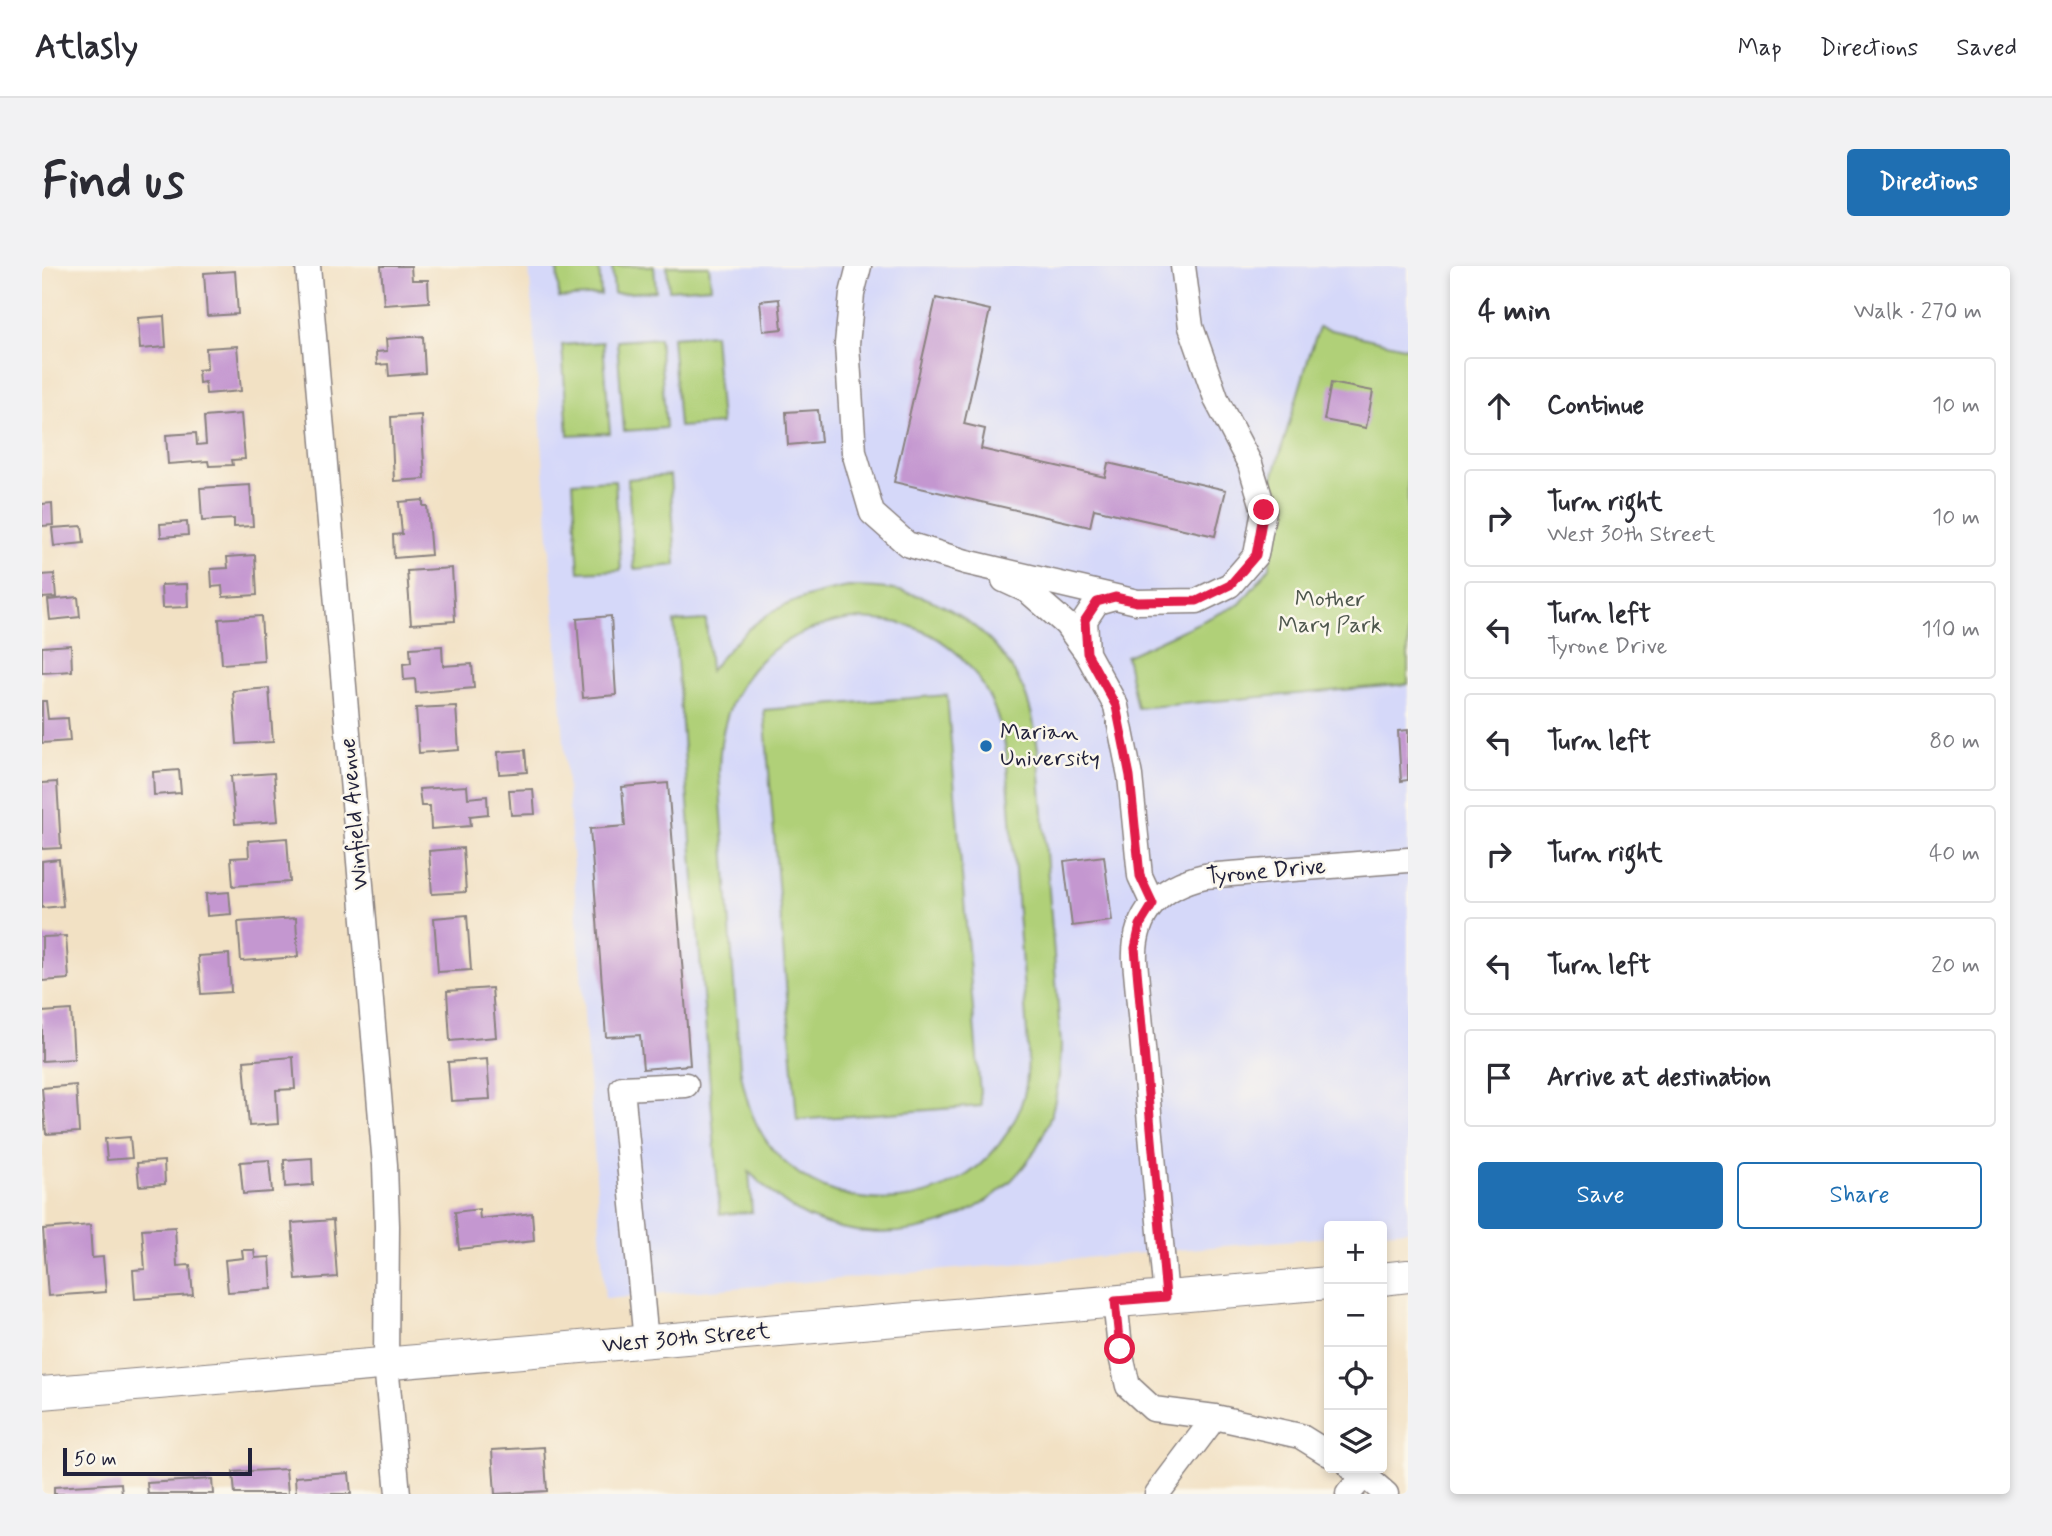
<!DOCTYPE html>
<html lang="en">
<head>
<meta charset="utf-8">
<style>
	body { margin:0; font-family:Mynerve,sans-serif; background:#f2f2f3; color:#2b2b33 }
	.controls { position:absolute; right:21px; bottom:21px; display:grid; overflow:hidden; border-radius:7px; box-shadow:0 4px 10px #0003 }
	.controls button { width:63px; height:63px; display:grid; place-items:center; padding:0; border:0; border-bottom:2px solid #e1e1e2; background:#fff; color:#2b2b33; font:35px sans-serif }
	.scale { position:absolute; left:21px; bottom:18px; width:189px; box-sizing:border-box; padding-left:7px; border:4px solid #22223b; border-top:0; font-size:19px; line-height:24px; white-space:nowrap; color:#22223b; -webkit-text-stroke:5px #fbf7ec; paint-order:stroke }
	.stop { position:absolute; width:21px; height:21px; margin:-16px; border:5px solid #e11d48; border-radius:50%; background:#fff }
	.stop.end { background:#e11d48; border-color:#fff; box-shadow:0 2px 7px #0008 }
	.list { margin:0; padding:0; list-style:none }
	h2 { display:flex; justify-content:space-between; align-items:center; height:91px; margin:0; padding:0 28px; font-size:30px }
	h2 small { font-size:23px; font-weight:400; color:#7c7c81 }
	.list li { display:grid; grid-template-columns:46px 1fr auto; gap:21px; align-items:center; box-sizing:border-box; height:98px; margin:0 14px 14px; padding:0 14px; border:2px solid #e1e1e2; border-radius:7px }
	.list b { display:block; font-size:26px; white-space:nowrap }
	.list p { margin:0; font-size:23px; white-space:nowrap; color:#7c7c81 }
	.list em { font-size:23px; font-style:normal; color:#7c7c81 }
	.actions { display:flex; gap:14px; padding:21px 28px }
	.actions a { flex:1; padding:16px 0; border:2px solid #1f6fb2; border-radius:7px; text-align:center; font-size:24px; color:#1f6fb2 }
	.actions .main { background:#1f6fb2; color:#fff }
	.icon { flex:none; width:38px; height:38px; fill:none; stroke:currentColor; stroke-width:2; stroke-linecap:round; stroke-linejoin:round }
	.map { position:relative; flex:none; width:1366px; height:1228px; overflow:hidden; border-radius:7px }
	header { display:flex; align-items:center; gap:42px; box-sizing:border-box; height:98px; padding:0 35px; background:#fff; border-bottom:2px solid #e1e1e2 }
	header strong { font-size:33px }
	nav { display:flex; gap:38px; margin-inline-start:auto; font-size:24px }
	.intro { display:flex; align-items:center; justify-content:space-between; box-sizing:border-box; height:168px; padding:0 42px }
	h1 { margin:0; font-size:49px }
	.button { padding:18px 32px; border-radius:7px; background:#1f6fb2; color:#fff; font-size:24px; font-weight:700 }
	main { display:flex; gap:42px; padding:0 42px }
	aside { flex:1; background:#fff; border-radius:7px; box-shadow:0 4px 10px #0003 }
	.map>svg:first-child { display:block }
	.built { fill:#d5d8f9 }
	.green { fill:#b0d078; stroke:#69795a; stroke-width:2; fill-rule:evenodd }
	.building { fill:#c497d0 }
	.lines { fill:none; stroke-linecap:round; stroke-linejoin:round }
	.minor-casing { stroke:#8a8280; stroke-width:27 }
	.major-casing { stroke:#8a8280; stroke-width:34 }
	.minor { stroke:#fff; stroke-width:24 }
	.major { stroke:#fff; stroke-width:32 }
	.route { stroke:#e11d48; stroke-width:9 }
	.poi-dot { fill:#1f6fb2; stroke:#fbf7ec; stroke-width:2.5 }
	.labels { text-anchor:middle; dominant-baseline:central; stroke-width:5; stroke-linejoin:round; paint-order:stroke }
	.park-label { font-size:23px; fill:#4d564d; stroke:#fbf7ec }
	.poi-label { font-size:23px; fill:#22223b; stroke:#fbf7ec; text-anchor:start }
	.street-label { font-size:23px; fill:#22223b; stroke:#fbf7ec }
</style>
</head>
<body>
<header>
<strong>Atlasly</strong>
<nav><a>Map</a><a>Directions</a><a>Saved</a></nav>
</header>
<div class="intro"><h1>Find us</h1><a class="button">Directions</a></div>
<main>
<div class="map">
<svg width="1366" height="1228" viewBox="0 0 1366 1228">
	<rect width="100%" height="100%" fill="#fbf7ec"/>
	<filter id="ink" filterUnits="userSpaceOnUse"><feTurbulence type="fractalNoise" baseFrequency=".0143" numOctaves="2"/><feDisplacementMap in="SourceGraphic" scale="14" xChannelSelector="R" yChannelSelector="G"/><feConvolveMatrix kernelMatrix="1 2 1 2 8 2 1 2 1" color-interpolation-filters="sRGB"/></filter>
	<filter id="wash" filterUnits="userSpaceOnUse"><feTurbulence type="fractalNoise" baseFrequency=".00686" numOctaves="4" result="noise"/><feDisplacementMap in="SourceGraphic" scale="28" xChannelSelector="R" yChannelSelector="G"/><feGaussianBlur stdDeviation="1.57" result="paint"/><feColorMatrix in="noise" values="0 0 0 0 0 0 0 0 0 0 0 0 0 0 0 0 0 1.4 0 .05"/><feComposite in="paint" operator="in"/></filter>
	<g filter="url(#wash)">
		<rect width="100%" height="100%" fill="#f2e1c4"/>
		<path class="built" d="M487 0H1366V964L1340 966V960H1287V971L563 1033Z"/>
		<path class="green" d="M515 0H557L559 29 517 32Z
			M570 0H612L614 25 572 28Z
			M625 0H667L669 21 627 24Z
			M1277 61 1366 82V418L1095 442 1084 390 1198 338 1228 301 1230 215 1268 87Z
			M672 68 679 158 637 161 630 71Z
			M617 72 624 162 582 165 575 75Z
			M561 76 568 167 526 169 520 79Z
			M628 209 634 299 592 303 586 213Z
			M573 214 579 304 537 306 531 216Z
			M807 321C827 321 847 322 866 327 916 338 962 379 982 425 990 444 993 463 996 483L1019 779C1018 810 1015 839 1002 867 962 955 851 990 766 951 743 940 725 923 707 906L710 946 678 948 632 356 664 354 668 405C709 352 741 332 807 321ZM809 353C825 353 841 354 857 357 920 372 954 425 964 485L986 781C986 797 986 813 982 829 973 864 947 897 915 915 841 955 743 930 710 848 704 833 701 818 698 802L677 507C677 421 723 367 809 353Z
			M905 429 939 840 755 854 722 444Z"/>
		<g id="blocks">
			<path class="building" d="M339 0H369L370 14H386L387 36 342 39Z
				M193 5 196 48 165 50 162 7Z
				M894 32 948 44 922 158 943 163 939 183 1063 211 1066 197 1184 224 1173 270 1052 243 1048 261 852 216Z
				M737 33 740 63 721 65 718 35Z
				M122 50 124 81 98 83 96 52Z
				M381 70 383 107 347 110 346 98 335 99 334 86 345 85 344 73Z
				M195 80 199 125 164 128 163 116 157 117 156 104 165 103 164 82Z
				M1289 117 1331 125 1324 162 1282 154Z
				M776 144 779 176 746 179 744 146Z
				M199 148 203 193 190 194 191 199 167 200 166 195 126 198 124 169 154 167 155 179 164 178 162 151Z
				M379 149 383 213 352 215 349 151Z
				M208 219 211 260 192 261V253L160 255 158 222Z
				M381 234V240H385L389 289 352 292 351 269 360 268 357 236Z
				M10 237 11 259 0 260V238Z
				M145 256 146 269 119 271 118 258Z
				M40 260 42 277 12 280 10 262Z
				M213 289 215 329 181 331 180 320 170 321 169 303 186 302 185 291Z
				M410 302 413 355 369 358 365 305Z
				M12 308 14 331 0 332V309Z
				M145 318 146 341 120 342 119 319Z
				M36 331 38 351 8 354 6 334Z
				M219 350 222 395 180 398 177 353Z
				M569 350 574 429 541 432 535 353Z
				M29 379 30 405 0 407V381Z
				M400 380 401 400 430 398 432 422 374 427 373 413 362 414 361 398 369 397 368 382Z
				M227 422 231 476 195 478 191 425Z
				M0 435H4L6 453 26 452 28 475 0 477Z
				M414 440 417 484 377 487 374 442Z
				M1366 464V514L1359 515 1356 465Z
				M483 484 485 506 457 508 456 486Z
				M137 504 139 527 112 529 111 506Z
				M232 507 236 555 193 558 189 510Z
				M15 516 19 582 0 583V517Z
				M626 517 648 799 601 803 598 769 564 771 548 563 583 560 580 521Z
				M425 520 426 532 445 530 446 548 428 550 429 560 389 563 388 540H379L377 523Z
				M491 523 493 548 469 549 467 524Z
				M245 572 248 616 191 620 189 592 207 591 206 575Z
				M421 582 424 626 390 628 387 585Z
				M1062 590 1070 655 1030 660 1022 595Z
				M17 593 21 640 0 642V595Z
				M187 626 189 648 165 650 164 628Z
				M425 649 429 704 396 706 392 652Z
				M254 652 256 691 199 695 196 656Z
				M24 670 27 713 0 715V671Z
				M187 688 189 726 159 728 156 690Z
				M450 722 454 771 408 775 405 725Z
				M29 744 32 793 0 795V746Z
				M251 791 253 823 234 824 236 858 207 860 202 795Z
				M445 793 448 833 409 835 406 796Z
				M34 819 37 866 4 868 0 822Z
				M88 871 90 892 65 894 63 873Z
				M270 892 271 919 243 921 242 894Z
				M227 894 230 926 201 928 198 896Z
				M122 895 123 918 97 920 95 897Z
				M437 943 438 953 490 947 492 975 417 983 413 946Z
				M291 954 295 1011 254 1014 250 957Z
				M48 959 50 992 61 991 64 1026 6 1030 1 963Z
				M133 961 135 1000 148 999 151 1029 93 1033 91 1004 103 1003 100 963Z
				M200 984H212L213 992 228 991 230 1023 186 1026 183 994 201 992Z
				M502 1181 505 1225 453 1228 450 1184Z
				M244 1203 246 1228H193L191 1206Z
				M307 1207 309 1228H254L253 1211Z
				M170 1213 171 1228H106L105 1217Z
				M79 1217 80 1228H12V1221Z"/>
		</g>
	</g>
	<g filter="url(#ink)">
		<use href="#blocks" fill-opacity="0" stroke="#8a8280" stroke-width="2"/>
		<g class="lines">
			<defs>
				<path id="minor" d="M266 0 343 899 345 960 344 1098 356 1228
					M817 0 810 28 805 78 812 186 830 247 865 278 924 296 1095 336 1155 335 1188 319 1214 289 1222 244 1208 198 1175 135 1149 61 1141 0
					M962 314 986 325 1024 358 1045 387 1074 440 1088 510 1098 610 1111 638
					M1045 386 1043 354 1055 336 1073 331
					M1124 1031 1093 695C1091 648 1118 620 1163 610L1366 594
					M1073 1035 1079 1090 1086 1120 1111 1143 1173 1151 1258 1170 1287 1188
					M604 1076 580 822 644 819
					M1309 1202 1322 1209 1344 1228
					M1115 1228 1173 1151
					M1306 1228 1322 1209"/>
				<path id="major" d="M1340 1013 1366 1010
					M0 1127 1287 1017"/>
			</defs>
			<use href="#minor" class="minor-casing"/>
			<use href="#major" class="major-casing"/>
			<use href="#minor" class="minor"/>
			<use href="#major" class="major"/>
		</g>
	</g>
	<g class="lines" filter="url(#ink)">
		<path class="route" d="M1078 1083 1073 1035 1124 1031 1093 682 1098 659 1111 638 1098 610 1088 510 1074 440 1045 387 1043 354 1055 336 1073 331 1095 336 1155 335 1188 319 1214 289 1222 244"/>
	</g>
	<circle class="poi-dot" cx="944" cy="480" r="7"/>
	<g class="labels">
		<g class="park-label">
			<text x="1288" y="334">Mother<tspan x="1288" dy="26">Mary Park</tspan></text>
		</g>
		<g class="poi-label">
			<text x="958" y="467">Marian<tspan x="958" dy="26">University</tspan></text>
		</g>
		<g class="street-label">
			<text transform="translate(313 548) rotate(-95)">Winfield Avenue</text>
			<text transform="translate(1224 606) rotate(-5)">Tyrone Drive</text>
			<text transform="translate(644 1073) rotate(-5)">West 30th Street</text>
		</g>
	</g>
</svg>
<div class="controls">
<button>+</button>
<button>−</button>
<button><svg class="icon" aria-label="locate" viewBox="0 0 24 24"><circle cx="12" cy="12" r="6"/><path d="M12 2v4M12 18v4M2 12h4M18 12h4"/></svg></button>
<button><svg class="icon" aria-label="layers" viewBox="0 0 24 24"><path d="M12 4l9 5-9 5-9-5zM3 14l9 5 9-5"/></svg></button>
</div>
<div class="scale">50 m</div>
<div class="stop" style="left:1078px;top:1083px"></div>
<div class="stop end" style="left:1222px;top:244px"></div>
</div>
<aside>
<h2>4 min<small>Walk · 270 m</small></h2>
<ul class="list">
<li><svg class="icon" aria-label="ahead" viewBox="0 0 24 24"><path d="M12 20V5M6 11l6-6 6 6"/></svg><div><b>Continue</b></div><em>10 m</em></li>
<li><svg class="icon" aria-label="right" viewBox="0 0 24 24"><path d="M7 20v-9h11M14 6l5 5-5 5"/></svg><div><b>Turn right</b><p>West 30th Street</p></div><em>10 m</em></li>
<li><svg class="icon" aria-label="left" viewBox="0 0 24 24"><path d="M17 20v-9H6M10 6l-5 5 5 5"/></svg><div><b>Turn left</b><p>Tyrone Drive</p></div><em>110 m</em></li>
<li><svg class="icon" aria-label="left" viewBox="0 0 24 24"><path d="M17 20v-9H6M10 6l-5 5 5 5"/></svg><div><b>Turn left</b></div><em>80 m</em></li>
<li><svg class="icon" aria-label="right" viewBox="0 0 24 24"><path d="M7 20v-9h11M14 6l5 5-5 5"/></svg><div><b>Turn right</b></div><em>40 m</em></li>
<li><svg class="icon" aria-label="left" viewBox="0 0 24 24"><path d="M17 20v-9H6M10 6l-5 5 5 5"/></svg><div><b>Turn left</b></div><em>20 m</em></li>
<li><svg class="icon" aria-label="arrive" viewBox="0 0 24 24"><path d="M6 21V4h12l-3 4 3 4H6"/></svg><div><b>Arrive at destination</b></div></li>
</ul>
<div class="actions"><a class="main">Save</a><a>Share</a></div>
</aside>
</main>
</body>
</html>
